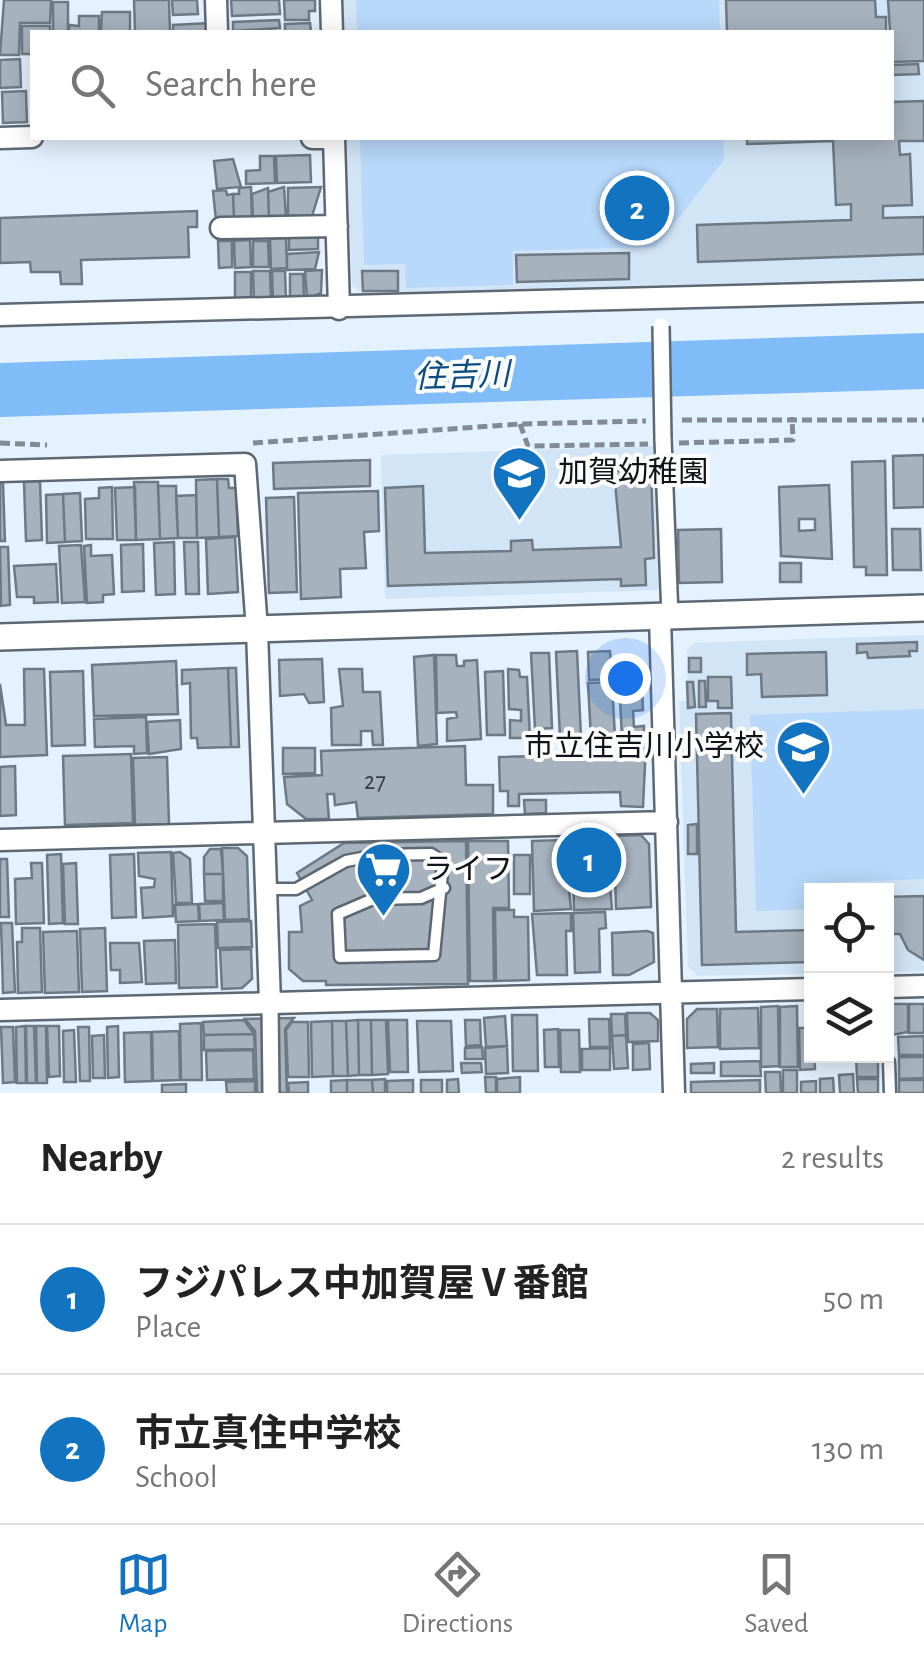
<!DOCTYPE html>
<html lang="en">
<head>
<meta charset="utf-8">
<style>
	body { margin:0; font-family:"Alegreya Sans","Noto Sans JP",sans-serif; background:#f6f6f6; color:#222 }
	.controls { position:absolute; right:30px; bottom:30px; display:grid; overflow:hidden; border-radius:0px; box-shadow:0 5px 25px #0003 }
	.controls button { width:90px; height:90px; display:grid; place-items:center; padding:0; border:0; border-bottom:2px solid #e0e0e0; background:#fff; color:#222; font:50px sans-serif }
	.you { position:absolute; left:625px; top:678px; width:35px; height:35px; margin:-25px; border:8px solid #fff; border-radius:50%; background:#1a73e8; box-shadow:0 0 0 15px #1a73e833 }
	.badge { display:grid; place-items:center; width:65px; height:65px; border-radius:50%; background:#1274c0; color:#fff; font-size:32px; font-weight:700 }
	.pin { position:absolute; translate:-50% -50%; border:5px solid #fff; box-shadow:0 2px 10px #0006 }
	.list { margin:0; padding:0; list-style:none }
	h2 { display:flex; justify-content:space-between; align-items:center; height:130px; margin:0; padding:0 40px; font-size:42px }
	h2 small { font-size:32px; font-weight:400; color:#767676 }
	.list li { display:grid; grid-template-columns:65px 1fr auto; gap:30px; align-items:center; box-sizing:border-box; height:150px; padding:0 40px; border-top:2px solid #e0e0e0 }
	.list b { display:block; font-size:38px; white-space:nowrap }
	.list p { margin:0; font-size:32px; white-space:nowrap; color:#767676 }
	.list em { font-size:32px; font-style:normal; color:#767676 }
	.icon { flex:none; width:55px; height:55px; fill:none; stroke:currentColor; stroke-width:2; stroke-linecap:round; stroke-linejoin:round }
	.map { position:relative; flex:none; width:924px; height:1093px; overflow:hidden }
	.search { position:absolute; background:#fff; box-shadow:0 5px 25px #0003; left:30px; right:30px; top:30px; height:110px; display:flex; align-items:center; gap:25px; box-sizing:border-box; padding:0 35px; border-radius:0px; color:#767676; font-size:38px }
	.sheet { height:430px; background:#fff }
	nav { display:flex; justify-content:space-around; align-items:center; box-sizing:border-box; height:140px; border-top:2px solid #e0e0e0; background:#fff; font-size:28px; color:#767676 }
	nav a { display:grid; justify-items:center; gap:5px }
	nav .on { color:#1274c0 }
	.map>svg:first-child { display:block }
	.built { fill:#d2e5f7 }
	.green { fill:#b9d9fa }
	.water { fill:#80bcf7 }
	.building { fill:#a6b2be; stroke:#6d7984; stroke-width:2.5; fill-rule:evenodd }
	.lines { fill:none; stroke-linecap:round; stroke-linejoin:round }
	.service-casing { stroke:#5d6873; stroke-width:15 }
	.pedestrian-casing { stroke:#5d6873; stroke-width:20 }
	.minor-casing { stroke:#5d6873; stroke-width:25 }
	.tertiary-casing { stroke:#5d6873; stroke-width:30 }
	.path { stroke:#828b94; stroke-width:5; stroke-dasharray:10 5; stroke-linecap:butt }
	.service { stroke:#fff; stroke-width:10 }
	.pedestrian { stroke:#fff; stroke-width:15 }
	.minor { stroke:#fff; stroke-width:20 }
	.tertiary { stroke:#fff; stroke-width:25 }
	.pedestrian-bridge-casing { stroke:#5d6873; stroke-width:20; stroke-linecap:butt }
	.pedestrian-bridge { stroke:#fff; stroke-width:15 }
	.labels { text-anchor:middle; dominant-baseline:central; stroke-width:8; stroke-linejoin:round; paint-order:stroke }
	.number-label { font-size:25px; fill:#353c42 }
	.poi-label { font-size:30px; fill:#0f1418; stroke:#fcfcfc; text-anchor:start }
	.water-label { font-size:32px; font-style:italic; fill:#094d83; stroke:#fcfcfc }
</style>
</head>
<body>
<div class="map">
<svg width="924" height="1093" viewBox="0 0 924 1093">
	<rect width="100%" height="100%" fill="#e4f1fe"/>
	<path class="built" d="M341 0H924V278L505 289 504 297H366L352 285 346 138H892V32H342Z
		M654 446 658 590 385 599 381 455Z
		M924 635V971L887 972 886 891H812L811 974 698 976 688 966 679 701H688L687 651 693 643Z"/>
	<path class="green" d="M356 0H719L720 32H357Z
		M360 138H723L724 160 656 247 513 251V285L406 288 405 264 364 265Z
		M924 709V879L820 883 819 890 812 891 811 909 756 911 750 715Z"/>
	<path class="water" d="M924 333V389L0 417V363Z"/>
	<path class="building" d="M4 0H51L50 23H20L19 55H0Z
		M134 0H169L170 32H135Z
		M172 0H197L198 14 173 15Z
		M231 0H279L280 14 232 16Z
		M284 0H315V11H309V20H285Z
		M726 0H875L876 17H886V32H727Z
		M888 0H924V61L892 62Z
		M53 2H68V32H53Z
		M102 12H130V32H101Z
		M79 16H99V32H69V25L79 26Z
		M279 20 280 28 233 31V22Z
		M210 23V32H173V25Z
		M310 23 311 32H285V24Z
		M22 26H50V32H32V54H22Z
		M20 59 21 87 0 88V60Z
		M918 64 919 74 893 75V65Z
		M26 91 27 122 3 123 2 92Z
		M924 101V141H899L900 155 910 154 912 205 883 206V218L924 217V254L698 262 697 225 851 220V204L836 205 833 141 747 144V138H892V102Z
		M310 155 311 182 277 183 276 156Z
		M260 156H274L275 183 246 184V171L260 170Z
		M233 159 241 187 217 189 214 161Z
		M251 187 252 220H234L233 194H239V188Z
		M284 187 286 218 269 219 268 192Z
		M321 187 312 216H288V188Z
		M268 188 269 219H253L252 194Z
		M226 190 227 195 233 194 234 220 216 221 213 191Z
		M197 211V227H188L189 257 81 260 82 284H61L60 272H31L30 262 0 263V218Z
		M318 236V249L289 250V237Z
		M286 238 287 268 271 269 270 239Z
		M250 240 251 267 235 268 234 241Z
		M218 241H232V267L219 268Z
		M253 241H268L269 267H253Z
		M319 252 315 269 287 270V254Z
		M629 253V279L517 282 516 255Z
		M322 270 321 293 307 299 305 271Z
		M253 271H270L271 302H254Z
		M272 271H285L286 300H273Z
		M362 271H398V291H363Z
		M235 272H251V300H235Z
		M290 274H303L304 299H290Z
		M924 455V507L894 508 893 456Z
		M370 460V486L274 489 273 463Z
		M885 461 887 575H866V567H854L852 462Z
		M651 470 654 558 645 559 646 585 621 586V579L388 586 385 488 423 486 425 553 511 551V541L532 540 533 550 621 547 614 471Z
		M217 479 219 537 197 538 196 480Z
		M217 479H228L229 488H236L238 536 219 537Z
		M40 481 42 540 26 541 24 482Z
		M134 482H158L160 539 136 540Z
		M0 483H3L5 541H0Z
		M829 485 832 559 781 556 779 487ZM799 519H815V530L799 531Z
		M158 486H176L178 538 160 539Z
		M112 487 113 539H86L85 499 99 498V488Z
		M135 487 136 540H117L115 488Z
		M378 491 379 531 364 532 366 568 340 569 341 597 301 599 298 493Z
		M80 493 82 541 65 542 63 494Z
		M63 494 65 542 47 543 46 495Z
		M196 495 197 538H178L176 496Z
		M294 497 297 592 269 593 266 498Z
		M721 529 722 582 679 583 678 530Z
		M892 529H920L921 570H893Z
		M235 537 238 592 208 594 206 539Z
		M174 542 175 594 156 595 154 543Z
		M184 542H198L199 594H186Z
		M143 544 144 591 122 592 121 545Z
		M81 545 85 602 62 603 59 546Z
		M91 545V556L112 555 114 594 103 595V602L87 603 84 546Z
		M0 547H8L10 605 1 606Z
		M780 563H801V582H780Z
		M56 564 58 602 34 603V597H17L14 566Z
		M917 642V651H909L910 656 868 658 867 652 857 653V644Z
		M577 651 581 737 560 738 556 652Z
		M610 651 612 679 589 680 588 652Z
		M826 652 827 695 762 697 761 674 747 675V654Z
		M531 653H549L552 728 535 729Z
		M434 655 437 744 418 746 414 657Z
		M436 655H456L457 666H464V661L477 660 481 739 447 741V719L457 717 456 712 437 713Z
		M689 658H701V672H689Z
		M322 659 324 702 309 703 304 694 280 696 279 660Z
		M176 661 178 714 94 716 92 665Z
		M618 661 641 664 643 710 633 711 634 727 644 726V737L622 738Z
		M228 668 231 747 198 748 197 738H191L190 683 182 684V670Z
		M228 668H236L239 747H231Z
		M24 669H44L47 755 0 757V684L6 725H25Z
		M339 669H362L363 692H380L383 745H373L372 731H361V745H332L331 708 343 706Z
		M508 669 519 670 520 677H527L530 738H510V720L521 721V710L509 709Z
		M83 671 85 745 52 746 50 672Z
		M503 671 505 735H487L485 672Z
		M708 677H731L732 708H718V701H708Z
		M699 681H705L706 707H699Z
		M612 682 615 737 591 738 588 683Z
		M687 682H693L695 707 688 708Z
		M731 713 736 932 812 930V962L702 965 696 714Z
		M146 717 147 753 134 754V746L95 747 94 719Z
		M180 720 181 749 149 754 147 722Z
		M624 744H646L643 807 621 806 620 792 519 794V806H508V791H500L499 757 624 754Z
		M465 746 466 785H493V814L358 818 356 802 335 805 334 794H327L329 819H306L287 804 284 777 322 775 321 751Z
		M283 748H315V773L283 774Z
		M131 754 133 823 65 825 63 756Z
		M167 757 169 824 135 825 133 758Z
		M15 766 16 815 0 816V767Z
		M524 800H546V813L525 814Z
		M697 824V854H688V825Z
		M641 835 649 844 651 907 616 909 614 836Z
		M606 837 612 909 574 910 572 839Z
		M564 840 571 909 534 911 532 841Z
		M466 841 468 984 326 985V981H303L289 969V932H302L300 906 312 900 297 873 344 843Z
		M468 841H508L509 908H493L494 981H470Z
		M222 848H238L247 856 249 919 225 920Z
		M210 849H221L223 874H204V857Z
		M171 852 173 916 143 918 141 888 154 887 155 879 139 876 138 853Z
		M180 852 190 859 192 903H176L173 853Z
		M61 854 63 923 49 924 47 855Z
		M134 854 136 917 112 918 110 855Z
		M514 855H530V894H514Z
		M0 859H7L9 917H0Z
		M31 863H42L44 923 16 924 15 879 32 878Z
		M76 863 78 924H65L63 864Z
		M204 874H223V901H205Z
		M924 896V960L908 950 900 934H886V897Z
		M223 903 224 920 200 921 199 904Z
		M198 904 199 921 176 922 175 905Z
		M495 910H514V917H528L529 980 496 981Z
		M605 912 606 928 599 929 600 972 575 973 573 913Z
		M571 913V931H566L567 975H537L532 914Z
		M251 921 252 947 218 948 217 922Z
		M1 923H12L15 992 3 993Z
		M215 924 217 987 179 988 178 925Z
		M22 928H40L42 992 18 993 17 942H22Z
		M105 928 107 991 82 992 80 929Z
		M77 931 79 992 45 993 43 932Z
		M647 931 653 933 654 962 629 975H613L612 933Z
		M175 940 176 983 146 984 144 941Z
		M110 943H139L142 982 120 983V970H111Z
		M251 949 252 979 242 988 222 989 220 950Z
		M886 1004H908V1032L886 1036Z
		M909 1004H924V1033H909Z
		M778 1006 779 1066 761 1067V1007Z
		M797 1006 798 1067H780V1007Z
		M758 1008 759 1048 720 1049V1009Z
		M697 1009H717L718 1047 687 1048V1019Z
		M627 1013H650L658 1020V1041L628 1042Z
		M611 1014H625L626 1035 612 1036Z
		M512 1015H537L538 1071H513Z
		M505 1016 507 1046 486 1047 484 1018Z
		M294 1018 285 1029 287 1093H257L255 1031 245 1019Z
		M589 1019H609L610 1047H590Z
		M244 1020 254 1034 204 1035 203 1022Z
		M358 1020H371L372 1075H359Z
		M358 1020 359 1075 348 1076 346 1021Z
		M371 1020H386L388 1074 372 1075Z
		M388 1020H407L408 1072H390Z
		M465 1020H480L481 1045 466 1046Z
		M332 1021 333 1076 312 1077 311 1022Z
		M332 1021H346L348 1076H333Z
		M417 1021H451L453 1071 419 1072Z
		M292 1022H308L309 1077H288L286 1030Z
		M201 1023 202 1080H181L180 1024Z
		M25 1026 26 1083H17L16 1027Z
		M26 1026H34L36 1083H27Z
		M36 1026H46L47 1083H37Z
		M47 1026H59L60 1076 49 1077Z
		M118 1026 119 1077 108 1078 107 1027Z
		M1 1027H13L15 1082 3 1083Z
		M78 1027H89L90 1081H80Z
		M799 1028H812L815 1069 800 1070Z
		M558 1029 559 1067H545L544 1030Z
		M74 1030 76 1082H64L63 1031Z
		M560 1030H579L580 1072H561Z
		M179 1031 180 1080 153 1081 152 1032Z
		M151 1032 152 1081 125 1082 124 1033Z
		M254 1034 255 1049 204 1050V1035Z
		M104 1035 105 1078H93L92 1036Z
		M626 1035 628 1068 614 1069 612 1036Z
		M924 1036V1055H899L898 1037Z
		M649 1043 650 1069 633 1070V1044Z
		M507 1046 508 1073 486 1074 485 1048Z
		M482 1047 483 1059H465V1048Z
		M610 1048V1070H582V1049Z
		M253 1050 254 1079 207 1080 206 1051Z
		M856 1056H878V1077H857Z
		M899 1057H924V1078L899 1079Z
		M760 1061 761 1076H721V1062Z
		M461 1063H481L482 1072 462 1073Z
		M714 1063V1073H691V1064Z
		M783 1070H797V1093H783Z
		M765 1072H780L781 1093H766Z
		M853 1074 854 1093H840L839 1075Z
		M485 1077H496V1093H486Z
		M520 1077V1093H497V1079Z
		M833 1078 834 1093H820V1079Z
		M385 1079V1093H373L372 1080Z
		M458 1079 459 1093H447V1080Z
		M857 1079H878V1093H858Z
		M347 1080V1093H331V1081Z
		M347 1080H372L373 1093H347Z
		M413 1080V1093H387V1081Z
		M421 1080H442V1093H421Z
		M760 1080V1093H691V1082Z
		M899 1080H924V1093H899Z
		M255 1081V1093H227L226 1082Z
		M816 1081V1093H801V1082Z
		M308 1082V1093H289L288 1083Z
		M186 1084V1093H162V1085Z"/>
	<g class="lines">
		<defs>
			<path id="service" d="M267 889H296L346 861 377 855 431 854 443 862 434 955 340 957 338 914 373 899 421 898 444 888
				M889 1062 890 1093"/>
			<path id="pedestrian" d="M663 439 670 616
				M270 1003 271 1093"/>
			<path id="minor" d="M216 0 217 32
				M331 0 332 32
				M0 138 32 137
				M312 138H334
				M334 138 339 309
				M221 228 337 226
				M0 315 924 291
				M0 471 245 464 257 630 270 1003
				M660 617 674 1093
				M0 840 667 822
				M886 987 924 986
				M0 1010 812 989"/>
			<path id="tertiary" d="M0 637 924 608"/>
		</defs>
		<use href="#service" class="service-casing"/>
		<use href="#pedestrian" class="pedestrian-casing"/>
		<use href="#minor" class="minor-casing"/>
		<use href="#tertiary" class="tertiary-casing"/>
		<path class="path" d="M682 420H924
			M520 424 528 446 648 444
			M0 443 47 445
			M253 443 520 424 646 421
			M679 443 793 440 792 417"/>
		<use href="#service" class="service"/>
		<use href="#pedestrian" class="pedestrian"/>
		<use href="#minor" class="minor"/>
		<use href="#tertiary" class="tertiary"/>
		<defs>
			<path id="pedestrian-bridge" d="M661 326 663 439"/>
		</defs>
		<use href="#pedestrian-bridge" class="pedestrian-bridge-casing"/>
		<use href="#pedestrian-bridge" class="pedestrian-bridge"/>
	</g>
	<defs>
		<symbol id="school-pin" viewBox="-11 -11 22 30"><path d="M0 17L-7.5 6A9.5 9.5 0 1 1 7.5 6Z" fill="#1274c0" stroke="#fcfcfc"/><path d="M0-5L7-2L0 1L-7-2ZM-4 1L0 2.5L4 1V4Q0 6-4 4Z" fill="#fff"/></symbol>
		<symbol id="supermarket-pin" viewBox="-11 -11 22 30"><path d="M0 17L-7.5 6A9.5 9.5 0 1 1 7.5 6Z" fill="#1274c0" stroke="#fcfcfc"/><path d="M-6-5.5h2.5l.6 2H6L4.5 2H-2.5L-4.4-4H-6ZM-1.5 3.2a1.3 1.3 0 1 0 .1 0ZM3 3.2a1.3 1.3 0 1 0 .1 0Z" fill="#fff"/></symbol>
	</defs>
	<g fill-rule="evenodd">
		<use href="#school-pin" x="488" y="442" width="63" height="86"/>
		<use href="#school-pin" x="772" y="716" width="63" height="86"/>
		<use href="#supermarket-pin" x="352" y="838" width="63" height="86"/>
	</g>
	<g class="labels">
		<g class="number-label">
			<text x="375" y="781">27</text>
		</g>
		<g class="poi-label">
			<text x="558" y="473">加賀幼稚園</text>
			<text x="764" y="747" text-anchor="end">市立住吉川小学校</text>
			<text x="423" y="870">ライフ</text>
		</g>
		<g class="water-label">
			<text transform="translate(462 376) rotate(-2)">住吉川</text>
		</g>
	</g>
</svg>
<div class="controls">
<button><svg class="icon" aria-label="locate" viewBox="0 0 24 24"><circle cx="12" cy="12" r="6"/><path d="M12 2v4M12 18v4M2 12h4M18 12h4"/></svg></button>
<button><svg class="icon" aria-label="layers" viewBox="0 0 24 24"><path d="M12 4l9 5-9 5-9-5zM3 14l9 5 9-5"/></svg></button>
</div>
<div class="you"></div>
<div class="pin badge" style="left:589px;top:860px">1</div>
<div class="pin badge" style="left:637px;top:208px">2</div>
<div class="search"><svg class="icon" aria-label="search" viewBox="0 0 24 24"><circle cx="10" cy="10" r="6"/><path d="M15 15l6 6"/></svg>Search here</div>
</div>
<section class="sheet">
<h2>Nearby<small>2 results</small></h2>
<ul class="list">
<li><span class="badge">1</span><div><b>フジパレス中加賀屋Ⅴ番館</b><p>Place</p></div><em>50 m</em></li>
<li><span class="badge">2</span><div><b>市立真住中学校</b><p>School</p></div><em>130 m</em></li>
</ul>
</section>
<nav>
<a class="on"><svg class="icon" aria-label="map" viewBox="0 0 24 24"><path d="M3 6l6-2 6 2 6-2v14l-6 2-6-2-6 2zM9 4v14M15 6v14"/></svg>Map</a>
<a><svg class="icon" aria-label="directions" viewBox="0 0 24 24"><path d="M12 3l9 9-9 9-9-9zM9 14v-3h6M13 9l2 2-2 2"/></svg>Directions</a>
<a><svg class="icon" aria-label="saved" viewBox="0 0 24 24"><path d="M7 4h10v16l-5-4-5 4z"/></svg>Saved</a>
</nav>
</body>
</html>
